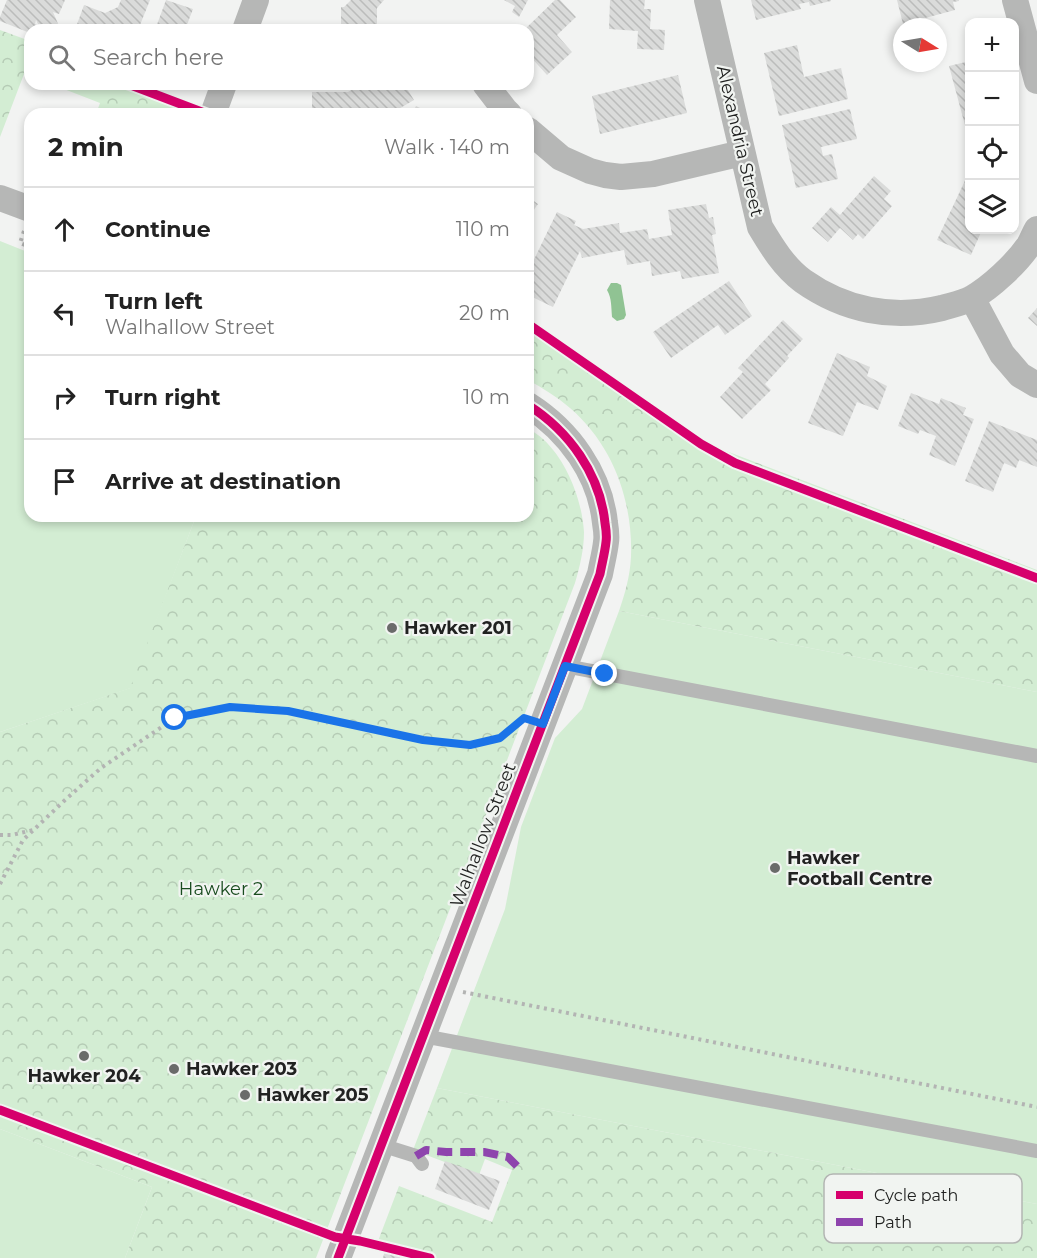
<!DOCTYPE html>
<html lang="en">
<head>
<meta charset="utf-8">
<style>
	body { margin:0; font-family:Montserrat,sans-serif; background:#f6f6f6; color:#222 }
	.controls { position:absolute; right:18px; top:18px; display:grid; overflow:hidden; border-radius:12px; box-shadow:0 3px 9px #0003 }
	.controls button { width:54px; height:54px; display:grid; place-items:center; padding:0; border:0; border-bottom:2px solid #e0e0e0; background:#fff; color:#222; font:30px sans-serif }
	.compass { position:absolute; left:893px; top:18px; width:54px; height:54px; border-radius:50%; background:#fff; box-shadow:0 3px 9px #0003; rotate:101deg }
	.stop { position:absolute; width:18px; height:18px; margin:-14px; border:4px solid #1a73e8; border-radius:50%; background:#fff }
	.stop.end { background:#1a73e8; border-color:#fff; box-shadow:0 2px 6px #0008 }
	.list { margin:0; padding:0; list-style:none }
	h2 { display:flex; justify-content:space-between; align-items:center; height:78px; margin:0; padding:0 24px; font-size:26px }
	h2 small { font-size:20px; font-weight:400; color:#767676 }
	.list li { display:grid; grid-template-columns:39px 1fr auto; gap:18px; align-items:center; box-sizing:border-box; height:84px; padding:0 24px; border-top:2px solid #e0e0e0 }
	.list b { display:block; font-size:22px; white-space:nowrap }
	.list p { margin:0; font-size:20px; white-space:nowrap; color:#767676 }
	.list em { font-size:20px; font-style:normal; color:#767676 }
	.icon { flex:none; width:33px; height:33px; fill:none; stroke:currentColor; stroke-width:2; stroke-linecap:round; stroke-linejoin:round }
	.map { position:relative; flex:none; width:1037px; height:1258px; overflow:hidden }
	.search { position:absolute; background:#fff; box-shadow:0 3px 9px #0003; left:24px; top:24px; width:510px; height:66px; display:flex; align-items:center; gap:15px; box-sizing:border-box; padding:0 21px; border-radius:18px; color:#767676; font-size:22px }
	.panel { position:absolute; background:#fff; box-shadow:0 3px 9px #0003; left:24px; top:108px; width:510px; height:414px; border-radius:18px }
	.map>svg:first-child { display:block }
	.green { fill:#d3edd3 }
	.park { fill:url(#park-crowns) }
	.water { fill:#90c393 }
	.building { fill:url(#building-back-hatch) }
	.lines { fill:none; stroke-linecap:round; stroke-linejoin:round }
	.path { stroke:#b3b4b3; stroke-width:4; stroke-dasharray:3 4.5; stroke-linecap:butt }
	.lane { stroke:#b6b7b6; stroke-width:14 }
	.street { stroke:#b6b7b6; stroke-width:26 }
	.quiet { stroke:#8e44ad; stroke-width:8; stroke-dasharray:15 8; stroke-linecap:butt }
	.cycleway-casing { stroke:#f1f4f1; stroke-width:13 }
	.cycleway { stroke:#d6006c; stroke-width:9 }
	.route { stroke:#1a73e8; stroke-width:8 }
	.poi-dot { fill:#6a6b6a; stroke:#f1f4f1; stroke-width:2 }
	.labels { text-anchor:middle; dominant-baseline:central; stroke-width:4.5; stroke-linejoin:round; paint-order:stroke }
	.street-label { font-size:18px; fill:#212221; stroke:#f1f4f1 }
	.poi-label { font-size:18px; font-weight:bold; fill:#212221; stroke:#f1f4f1; text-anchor:start }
	.park-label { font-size:18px; fill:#194c1f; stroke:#f1f4f1 }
	.key { fill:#f1f4f1; stroke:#b3b5b3; stroke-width:1.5 }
	.key-label { font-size:16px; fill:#212221 }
</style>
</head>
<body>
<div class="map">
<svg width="1037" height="1258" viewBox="0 0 1037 1258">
	<defs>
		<pattern id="park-crowns" width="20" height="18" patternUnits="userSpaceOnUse" patternTransform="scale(1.5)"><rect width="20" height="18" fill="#d3edd3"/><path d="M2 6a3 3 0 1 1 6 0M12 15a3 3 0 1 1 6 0" fill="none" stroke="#b5cbb5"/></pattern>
		<pattern id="building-back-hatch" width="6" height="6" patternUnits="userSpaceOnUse" patternTransform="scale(1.5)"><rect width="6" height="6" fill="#dadbda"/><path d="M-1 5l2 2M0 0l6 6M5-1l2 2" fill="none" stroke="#bbbcbb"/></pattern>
	</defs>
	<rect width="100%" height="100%" fill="#f2f3f2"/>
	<path class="green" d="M0 241 30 253V516H196L131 688 0 732Z
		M619 611 1037 692V1204L437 1088 505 909 521 827 555 738 582 709Z
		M0 1129 152 1187 125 1258H0Z"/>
	<path class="park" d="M0 30 30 41V76L24 74 0 137Z
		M51 84H141L192 104 189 114H96L100 103Z
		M528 319 708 444 1037 570V692L619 611C625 594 630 576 631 557 633 501 613 445 570 408 557 397 543 388 528 380Z
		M528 428C533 432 539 435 543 439 567 461 582 500 584 532 584 549 580 566 575 583L316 1258H125L152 1187 0 1129V732L130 688 196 516H528Z
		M437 1088 1037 1204V1258H410L375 1249 399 1186 492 1222 512 1170 485 1159 479 1175 413 1150Z"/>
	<path class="water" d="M611 283H617L621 285 626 315 624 319 617 321 612 317C611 307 612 299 607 290Z"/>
	<path class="building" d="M7 0H65L59 14 53 12 59 26 51 30H41L36 20 35 24 38 26 36 30H30V33L0 21V17Z
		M121 0H150L138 30H83L76 27 84 5 105 13 118 7Z
		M166 0 193 9 185 30H155Z
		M351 0H384L377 8V30H309V27H341V7H344Z
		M504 0H528L519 17 512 12 515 6Z
		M555 0H560L576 17 557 35 572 52 547 75 528 54V30H524Z
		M610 0H645L644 9H651L650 29 665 30 664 50 637 49 638 31 609 29Z
		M751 0H831V1L810 6 809 2 799 4 801 9 756 20Z
		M897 0H959V1L953 2 955 10 903 24Z
		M797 45 804 77 841 68 848 99 779 116 764 53Z
		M970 61V128L966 129 949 66Z
		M678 75 687 113 600 134 592 96Z
		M362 84H404L414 100 390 114H312V92H348Z
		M416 106 432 114H412Z
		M850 109 857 139 821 147 823 156 832 154 838 179 796 188 782 125Z
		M970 170V230H982L971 255 937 240Z
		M874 176 891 191 884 199 892 206 863 239 858 234 853 240 840 228 828 242 812 228 831 207 840 215Z
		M528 197 538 204 528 218Z
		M706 204 709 218 713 217 716 234 712 235 719 273 682 279 680 271 652 276 650 261 627 265 624 250 582 258 580 251 553 307 528 295V272L557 212 576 221 574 225 583 229 619 223 620 233 647 229 649 239 672 235 668 210Z
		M729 281 752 316 725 335 718 325 671 358 653 332Z
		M1037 308V326L1028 318Z
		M783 320 803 339 787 356 789 358 765 384 771 390 742 419 720 397 743 372 738 368Z
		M837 353 870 367 867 376 887 386 878 410 857 402 843 436 808 423Z
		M911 393 939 404 941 398 966 408 963 415 974 419 955 466 929 455 936 436 920 430 918 434 898 426Z
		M989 421 1037 440V467L1019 460 1016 468 1004 463 993 492 965 481Z
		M445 1161 500 1181 489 1210 435 1189Z
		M385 1250 401 1254 400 1258H383Z"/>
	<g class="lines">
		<path class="path" d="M24 231 20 243 30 247
			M0 835H12L33 830
			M0 884 23 840 64 801 101 768 175 718 230 707 288 711 423 740 470 745 500 738 516 725
			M463 992 1037 1107"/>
		<path class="lane" d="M565 666 1037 756
			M423 1036 1037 1151
			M381 1145 416 1156 422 1164"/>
		<path class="street" d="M707 0 760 227C772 247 784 267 803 281 844 310 892 320 942 308 952 305 963 303 972 298 991 287 1016 264 1029 245 1032 240 1034 234 1037 229
			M1015 0 1037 81
			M245 30 256 0
			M485 84 505 110 509 114
			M213 114 224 84
			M528 130 561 158 590 171 605 175 621 177 653 174 742 153
			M0 198 30 209
			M972 298 1002 354 1020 375 1037 385
			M338 1258 600 574C602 563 605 552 606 542 607 536 606 529 605 523 600 474 569 431 528 405"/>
		<path class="quiet" d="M416 1156 426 1150 446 1152H484L508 1157 519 1168"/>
		<defs>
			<path id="cycleway" d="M128 84 207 114
				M528 324 701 444 735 463 1037 578
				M0 1110 335 1237 360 1241 430 1258
				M338 1258 600 574C602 563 605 552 606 542 607 536 606 529 605 523 600 474 569 431 528 405"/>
		</defs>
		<use href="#cycleway" class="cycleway-casing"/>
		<use href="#cycleway" class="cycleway"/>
	</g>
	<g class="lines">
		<path class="route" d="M175 718 230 707 288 711 423 740 470 745 500 738 524 718 543 724 565 666 605 674"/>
	</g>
	<g class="poi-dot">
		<circle cx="392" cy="628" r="6"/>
		<circle cx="775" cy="868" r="6"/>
		<circle cx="84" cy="1056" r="6"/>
		<circle cx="174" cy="1069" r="6"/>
		<circle cx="245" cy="1095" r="6"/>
	</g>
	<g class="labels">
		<g class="street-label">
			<text transform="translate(740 141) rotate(77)">Alexandria Street</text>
			<text transform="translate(483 835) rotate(-69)">Walhallow Street</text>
		</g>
		<g class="poi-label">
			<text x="404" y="628">Hawker 201</text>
			<text x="787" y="858">Hawker<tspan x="787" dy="21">Football Centre</tspan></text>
			<text x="186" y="1069">Hawker 203</text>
			<text x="84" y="1076" text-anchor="middle">Hawker 204</text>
			<text x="257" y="1095">Hawker 205</text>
		</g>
		<g class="park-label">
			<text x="221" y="889">Hawker 2</text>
		</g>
	</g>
	<rect x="824" y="1174" width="198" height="69" rx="9" class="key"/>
	<rect x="836" y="1191" width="27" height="8" fill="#d6006c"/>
	<rect x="836" y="1218" width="27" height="8" fill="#8e44ad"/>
	<g class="key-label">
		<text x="874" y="1201">Cycle path</text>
		<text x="874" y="1228">Path</text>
	</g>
</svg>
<div class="controls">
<button>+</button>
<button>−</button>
<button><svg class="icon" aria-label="locate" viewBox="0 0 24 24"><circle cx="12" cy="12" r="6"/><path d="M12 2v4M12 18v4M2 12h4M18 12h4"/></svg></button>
<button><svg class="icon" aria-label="layers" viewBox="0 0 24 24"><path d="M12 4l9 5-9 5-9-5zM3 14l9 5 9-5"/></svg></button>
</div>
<svg class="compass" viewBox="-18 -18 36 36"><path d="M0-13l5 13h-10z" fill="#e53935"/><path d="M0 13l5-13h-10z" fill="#767676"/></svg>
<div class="stop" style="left:175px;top:718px"></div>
<div class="stop end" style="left:605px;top:674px"></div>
<div class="search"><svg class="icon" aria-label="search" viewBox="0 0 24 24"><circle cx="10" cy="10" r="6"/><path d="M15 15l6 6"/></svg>Search here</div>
<section class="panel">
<h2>2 min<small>Walk · 140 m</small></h2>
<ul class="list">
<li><svg class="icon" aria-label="ahead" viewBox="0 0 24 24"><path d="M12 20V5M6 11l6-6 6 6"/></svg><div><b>Continue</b></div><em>110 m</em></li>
<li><svg class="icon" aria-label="left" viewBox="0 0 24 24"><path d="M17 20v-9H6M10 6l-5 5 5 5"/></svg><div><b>Turn left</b><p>Walhallow Street</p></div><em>20 m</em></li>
<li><svg class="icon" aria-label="right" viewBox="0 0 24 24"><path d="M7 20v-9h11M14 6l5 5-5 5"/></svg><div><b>Turn right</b></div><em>10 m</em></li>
<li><svg class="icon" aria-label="arrive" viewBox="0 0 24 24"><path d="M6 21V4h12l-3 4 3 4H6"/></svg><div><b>Arrive at destination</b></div></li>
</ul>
</section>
</div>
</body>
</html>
